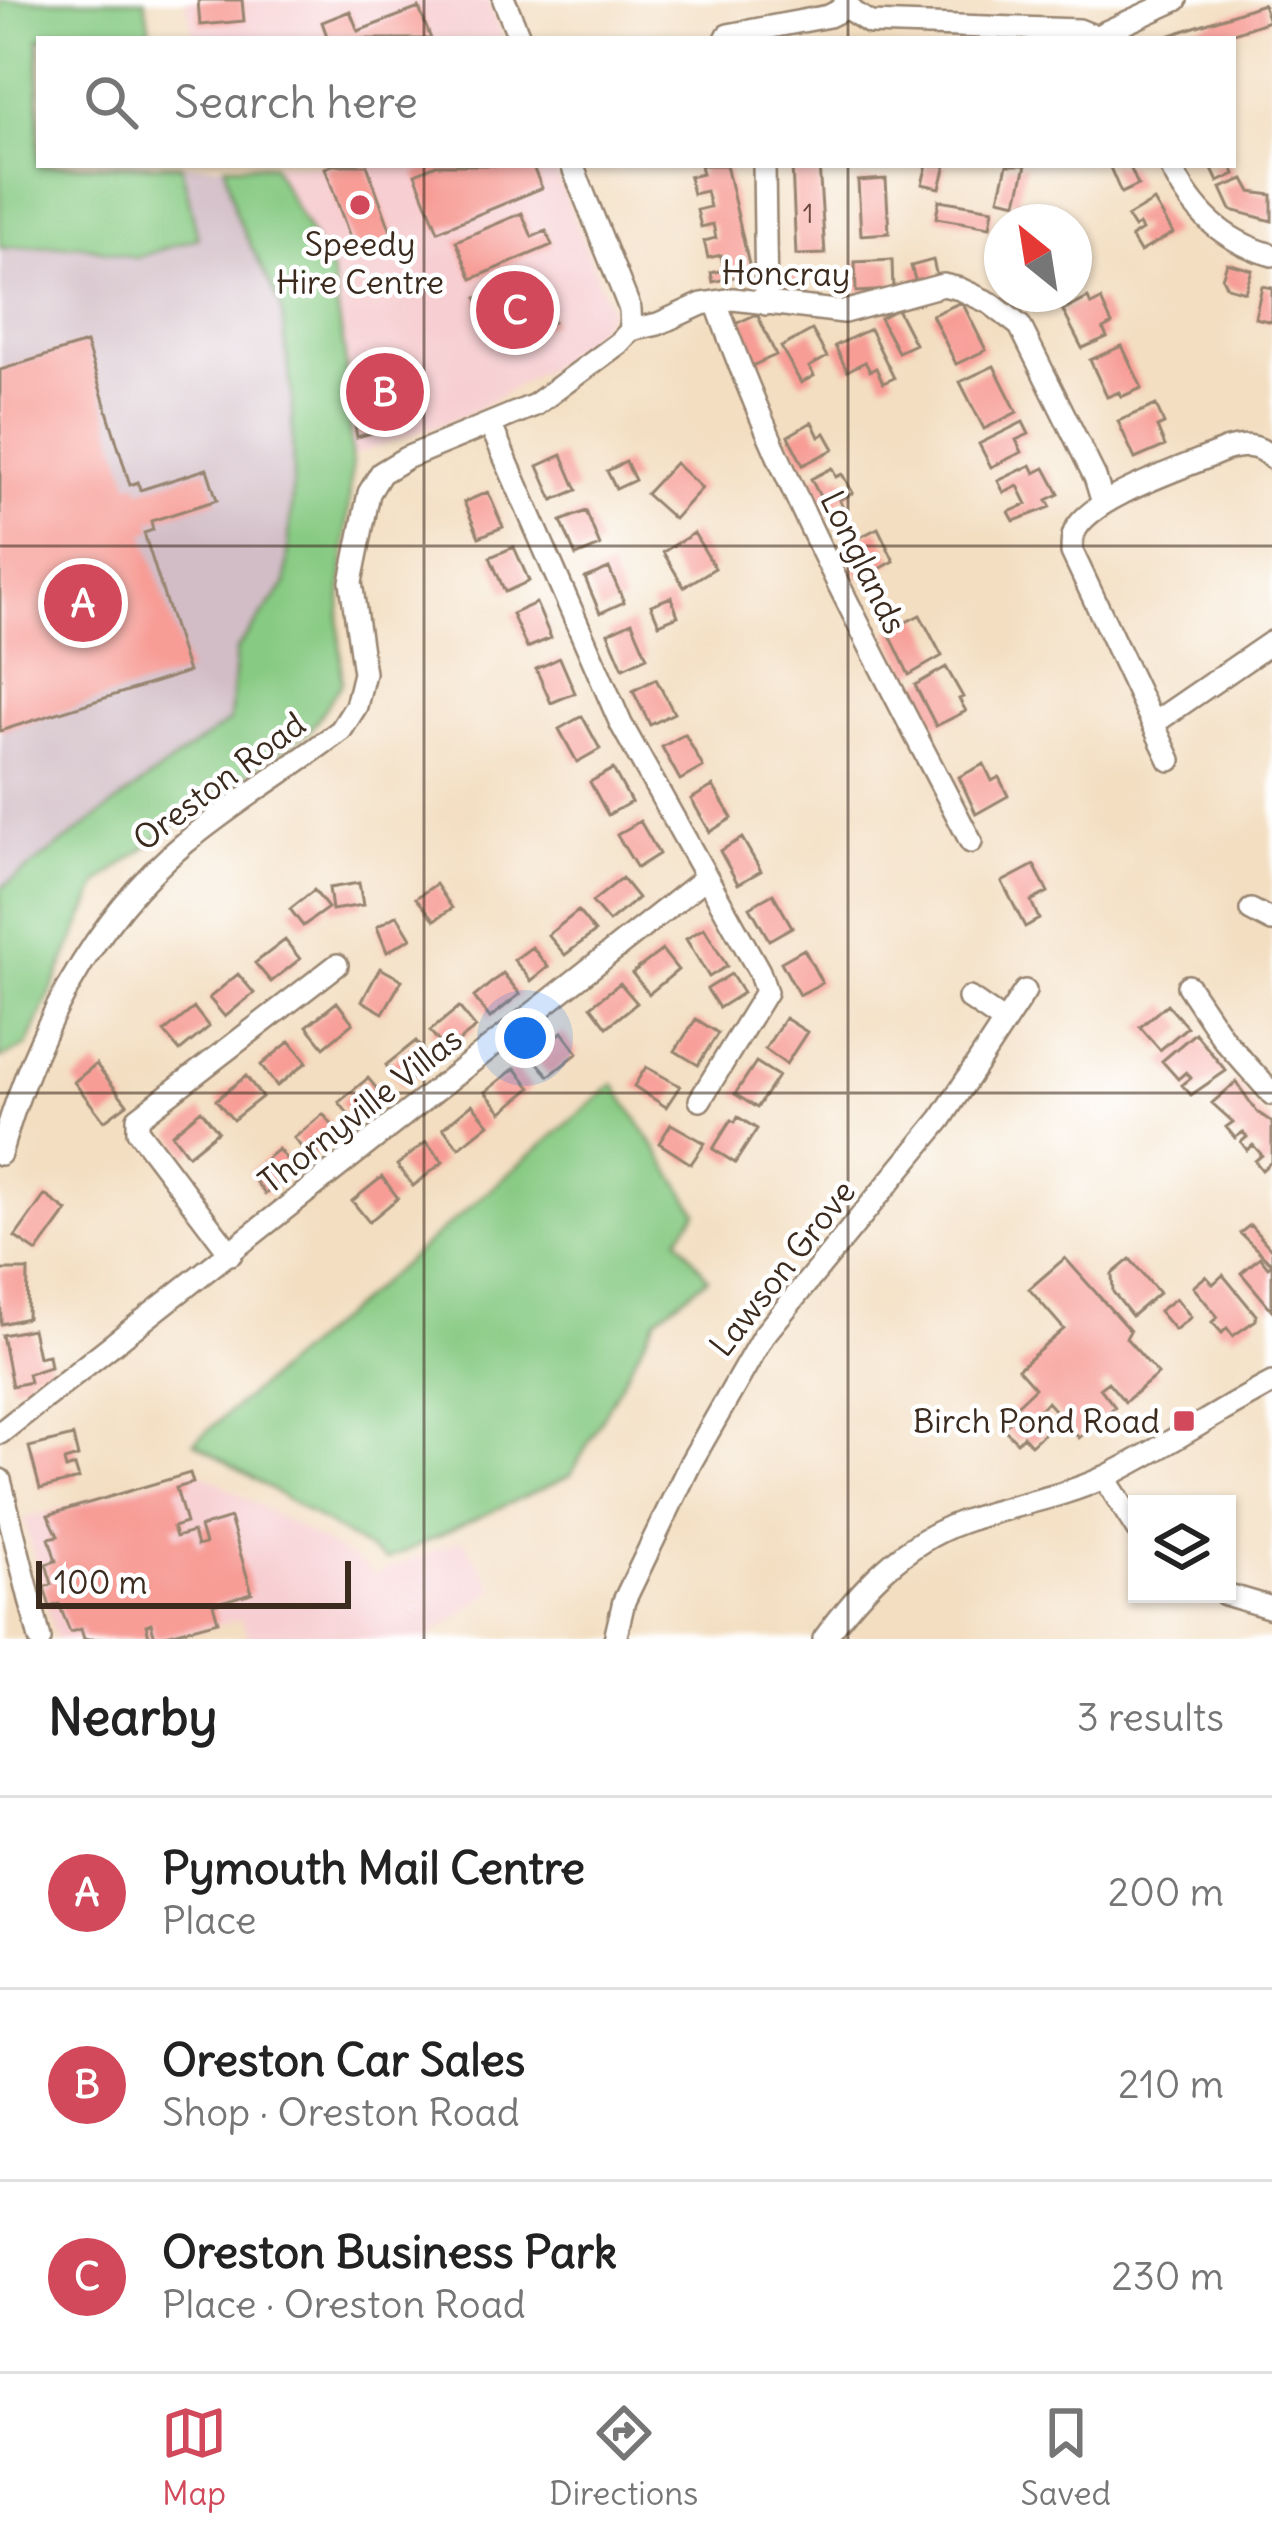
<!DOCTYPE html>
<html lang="en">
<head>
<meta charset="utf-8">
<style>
	body { margin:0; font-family:Delius,sans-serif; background:#f6f6f6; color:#222 }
	.controls { position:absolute; right:36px; bottom:36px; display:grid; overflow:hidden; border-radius:0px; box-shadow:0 3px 9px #0004 }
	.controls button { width:108px; height:108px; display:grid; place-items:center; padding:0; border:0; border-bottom:3px solid #e0e0e0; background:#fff; color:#222; font:60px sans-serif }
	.compass { position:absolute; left:984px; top:204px; width:108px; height:108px; border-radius:50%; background:#fff; box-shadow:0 3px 9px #0004; rotate:330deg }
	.scale { position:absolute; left:36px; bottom:30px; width:315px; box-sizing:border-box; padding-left:12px; border:6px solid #3b2a1e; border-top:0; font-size:33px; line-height:42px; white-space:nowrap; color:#3b2a1e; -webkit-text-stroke:9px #fff; paint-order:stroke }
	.you { position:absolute; left:525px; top:1038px; width:42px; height:42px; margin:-30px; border:9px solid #fff; border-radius:50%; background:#1a73e8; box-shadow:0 0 0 18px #1a73e833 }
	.badge { display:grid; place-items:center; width:78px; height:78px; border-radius:50%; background:#d1495b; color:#fff; font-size:39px; font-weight:700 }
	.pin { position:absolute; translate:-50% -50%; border:6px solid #fff; box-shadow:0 3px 12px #0006 }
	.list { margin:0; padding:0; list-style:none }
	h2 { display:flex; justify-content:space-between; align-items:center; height:156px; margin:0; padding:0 48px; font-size:51px }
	h2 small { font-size:39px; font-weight:400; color:#767676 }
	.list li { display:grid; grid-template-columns:78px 1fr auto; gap:36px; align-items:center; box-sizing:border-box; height:192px; padding:0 48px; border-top:3px solid #e0e0e0 }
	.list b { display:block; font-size:45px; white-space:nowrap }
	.list p { margin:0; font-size:39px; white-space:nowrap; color:#767676 }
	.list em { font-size:39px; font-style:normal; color:#767676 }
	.icon { flex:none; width:66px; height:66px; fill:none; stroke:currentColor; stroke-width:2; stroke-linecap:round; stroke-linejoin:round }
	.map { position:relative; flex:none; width:1272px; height:1639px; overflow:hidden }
	.search { position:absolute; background:#fff; box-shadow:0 3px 9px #0004; left:36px; right:36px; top:36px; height:132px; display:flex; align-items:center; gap:30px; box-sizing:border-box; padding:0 42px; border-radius:0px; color:#767676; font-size:45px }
	.sheet { height:732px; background:#fff }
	nav { display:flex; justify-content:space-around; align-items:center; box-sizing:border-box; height:168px; border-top:3px solid #e0e0e0; background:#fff; font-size:33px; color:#767676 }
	nav a { display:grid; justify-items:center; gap:6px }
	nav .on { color:#d1495b }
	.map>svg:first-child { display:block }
	.built { fill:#f7cfd2 }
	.industrial { fill:#d2bdc6 }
	.green { fill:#87ca83; stroke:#617a50; stroke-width:3 }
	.building { fill:#f79d96 }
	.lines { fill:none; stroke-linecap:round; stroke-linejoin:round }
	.minor-casing { stroke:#978470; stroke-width:26 }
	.minor { stroke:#fff; stroke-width:21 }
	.grid { fill:none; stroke:#3b2a1e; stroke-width:3; stroke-opacity:0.55 }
	.poi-dot { fill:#d1495b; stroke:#fff; stroke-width:4.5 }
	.labels { text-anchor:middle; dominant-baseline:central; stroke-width:9; stroke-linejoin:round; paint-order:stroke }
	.number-label { font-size:27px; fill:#6a473c }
	.poi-label { font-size:33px; fill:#3b2a1e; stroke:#fff }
	.street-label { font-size:33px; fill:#3b2a1e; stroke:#fff }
</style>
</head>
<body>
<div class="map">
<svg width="1272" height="1639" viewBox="0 0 1272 1639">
	<rect width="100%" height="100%" fill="#fff"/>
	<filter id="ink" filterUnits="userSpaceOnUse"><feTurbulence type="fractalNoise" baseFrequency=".00833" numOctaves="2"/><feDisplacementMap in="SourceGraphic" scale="24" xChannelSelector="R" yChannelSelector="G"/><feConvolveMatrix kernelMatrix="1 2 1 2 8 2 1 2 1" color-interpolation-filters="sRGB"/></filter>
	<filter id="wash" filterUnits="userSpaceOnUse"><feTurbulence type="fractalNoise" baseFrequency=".004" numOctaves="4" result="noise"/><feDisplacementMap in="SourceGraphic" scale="48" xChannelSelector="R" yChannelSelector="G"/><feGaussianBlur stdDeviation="2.7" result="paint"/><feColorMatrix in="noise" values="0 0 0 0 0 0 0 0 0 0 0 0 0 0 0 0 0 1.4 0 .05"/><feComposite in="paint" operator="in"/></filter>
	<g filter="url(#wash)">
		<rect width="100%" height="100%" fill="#f3dec1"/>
		<path class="built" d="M185 0H488L503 39H195Z
			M271 165H553L611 310 602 325 559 361 467 415 352 456 345 357 332 273Z
			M195 1469 366 1566 373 1575 463 1539 496 1589 427 1639H249L241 1619 169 1639H56L24 1519Z"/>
		<path class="industrial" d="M181 165H225L236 216 281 306 292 394 293 480 286 584 236 650 231 721 168 763 84 830 0 889V248L79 245 136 258 197 239Z"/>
		<path class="green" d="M0 0H145L151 39H39V165H181L198 238 136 258 79 245 0 248Z
			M225 165H272L332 273 345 356 352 467 339 622 342 682 309 732 198 807 99 883 27 1046 0 1059V889C78 834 151 774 230 721L236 650 286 584 293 480 292 395 281 306 236 216Z
			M614 1084 697 1212 678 1238 708 1278 657 1317 571 1475 386 1560 194 1442Z"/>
		<g id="blocks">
			<path class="building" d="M198 0H242L244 21 200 25Z
				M1263 4 1269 21 1216 39H1159Z
				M419 8 431 39H328L322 22 350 11 358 31Z
				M333 165H367L395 243 357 257 325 168Z
				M436 165H532L542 188 438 231 415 174Z
				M700 165H726L751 273 713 282 711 273 724 270 721 255 708 258 706 249 704 241 716 238 713 224 701 227 697 210 710 207 706 191 693 194 691 186 689 177 702 174Z
				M792 165H819L825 254 796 255Z
				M927 165H946L940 188 922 184Z
				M1007 165H1026L1017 202 999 198Z
				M1109 165H1129L1138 185 1121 193Z
				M1210 165H1231L1235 174 1218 182Z
				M886 179 889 233 861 235 858 181Z
				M1244 179 1251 192 1272 195V221L1231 210 1221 188Z
				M939 200 993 209 990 227 936 218Z
				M1154 201 1173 233 1140 252 1131 237 1142 230 1139 225 1134 228 1127 217Z
				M522 213 532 237 546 231 552 245 472 279 456 241Z
				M892 260 893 290 856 292 855 262Z
				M933 260 937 277 916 283 911 266Z
				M1227 263 1252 270 1245 292 1227 287 1222 278Z
				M531 272 553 322 499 347 477 298Z
				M799 274 800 293 774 295 773 276Z
				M1262 286 1272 288V322L1255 318Z
				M1088 298 1091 305 1101 300 1112 324 1103 329 1107 337 1082 348 1063 311Z
				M962 302 986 350 956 364 932 315Z
				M897 309 915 344 898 352 880 318Z
				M757 314 776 355 745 369 739 355 746 352 733 325Z
				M870 329 894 378 883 383 876 368 870 371 865 362 847 371 835 346Z
				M812 330 827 357 809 367 814 376 801 383 781 347Z
				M86 343 130 485 138 482 140 490 207 469 217 500 151 521 153 530 144 533 188 672 0 731V370Z
				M1122 346 1142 388 1121 397 1119 392 1107 397 1090 360Z
				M994 366 1017 412 984 429 960 382Z
				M394 371 404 405 375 414 365 379Z
				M364 394 375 432 357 437 350 398Z
				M1156 405 1164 424 1157 427 1165 446 1135 459 1118 421Z
				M812 422 819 437 825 433 834 449 803 465 788 436Z
				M1023 422 1029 434 1016 440 1022 452 991 467 979 444Z
				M562 455 577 490 553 500 538 466Z
				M626 462 635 480 616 489 607 471Z
				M675 463 702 488 674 519 646 494Z
				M1031 465 1035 473 1045 468 1059 494 1047 500 1051 507 1014 521 1009 512 1027 504 1018 486 1004 493 998 481Z
				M832 468 836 477 842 474 853 493 839 500 844 510 830 516 811 479Z
				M488 492 503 527 479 537 464 502Z
				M586 511 600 546 576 556 561 521Z
				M878 528 894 561 861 579 843 546Z
				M694 533 715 568 684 587 663 552Z
				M514 547 529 581 505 592 490 557Z
				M609 568 624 602 600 613 585 578Z
				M671 597 678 616 659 624 651 605Z
				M536 603 551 638 527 648 512 614Z
				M920 615 942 656 909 675 888 631Z
				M632 622 647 657 623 668 608 633Z
				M560 658 575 693 551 703 536 669Z
				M946 667 963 697 959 699 966 711 936 726 915 685Z
				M656 679 674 713 650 725 633 691Z
				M582 716 600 749 577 762 559 729Z
				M685 734 703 767 680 780 662 747Z
				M984 764 992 781 999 777 1008 796 976 814 959 777Z
				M613 769 631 802 608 815 590 782Z
				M713 786 732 818 710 832 691 799Z
				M640 821 659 854 637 868 617 835Z
				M742 838 761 871 738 884 720 851Z
				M1034 865 1048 892 1031 901 1039 919 1025 927 1002 882Z
				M622 878 638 898 609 922 592 902Z
				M359 883 363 905 332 910 329 888Z
				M436 884 452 908 435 920 416 898Z
				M314 890 328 908 303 926 290 909Z
				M773 894 792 927 769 940 750 907Z
				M578 911 595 932 565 955 548 935Z
				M397 915 411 938 387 952 377 927Z
				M704 928 727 966 709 977 686 939Z
				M285 940 300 959 271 982 255 963Z
				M532 947 548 967 531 981 514 960Z
				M804 949 822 983 799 995 781 962Z
				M662 950 678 970 649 994 632 973Z
				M380 968 402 980 383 1013 362 1001Z
				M503 973 520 994 490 1018 474 997Z
				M238 974 254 993 225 1017 209 998Z
				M731 974 743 993 719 1008 707 989Z
				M620 983 637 1003 607 1027 591 1006Z
				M337 1002 353 1023 324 1047 307 1026Z
				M1167 1004 1187 1027 1160 1050 1140 1027Z
				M459 1007 476 1028 446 1051 430 1031Z
				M194 1008 209 1027 180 1051 164 1032Z
				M785 1018 807 1032 786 1064 765 1049Z
				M696 1019 718 1033 698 1065 675 1051Z
				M562 1032 578 1053 549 1076 532 1056Z
				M1195 1033 1226 1071 1191 1095 1182 1085 1191 1078 1186 1072 1178 1079 1162 1061Z
				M290 1041 307 1062 277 1086 261 1065Z
				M416 1041 432 1062 402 1086 386 1065Z
				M756 1062 778 1076 757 1108 735 1094Z
				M96 1064 127 1104 104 1121 74 1082Z
				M646 1067 680 1086 666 1107 634 1086Z
				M515 1068 531 1088 502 1112 485 1092Z
				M246 1076 262 1097 233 1120 216 1100Z
				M368 1078 385 1099 355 1123 339 1102Z
				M1236 1082 1257 1112 1272 1122V1161L1262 1170 1255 1161 1262 1155 1253 1145 1247 1150 1241 1142 1247 1137 1243 1132 1235 1138 1226 1127 1233 1122 1212 1103Z
				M472 1104 489 1124 459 1148 443 1128Z
				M201 1110 218 1131 188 1155 172 1134Z
				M323 1114 340 1134 310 1158 294 1138Z
				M738 1117 757 1129 735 1163 713 1149 731 1120 735 1122Z
				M671 1124 705 1143 691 1164 659 1143Z
				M426 1142 443 1162 413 1186 397 1165Z
				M278 1149 295 1170 265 1194 249 1173Z
				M382 1177 398 1198 369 1222 352 1201Z
				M45 1195 67 1211 37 1252 15 1237Z
				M1250 1225 1272 1250V1264L1240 1233Z
				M1260 1257 1268 1267 1272 1264V1310L1241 1273Z
				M1065 1258 1130 1331 1126 1338 1158 1374 1125 1402 1108 1382 1100 1388 1115 1407 1079 1438 1047 1402 1040 1409 1052 1422 1051 1427 1031 1445 1023 1436 1017 1442 1003 1428 1009 1422 1004 1417 1035 1388 1018 1369 1064 1329 1029 1289Z
				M1130 1259 1159 1293 1132 1316 1113 1292 1112 1274Z
				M0 1270H28L27 1318 1 1324Z
				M1223 1275 1256 1315V1320L1233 1336 1227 1328 1222 1333 1212 1322 1218 1317 1193 1287 1206 1276 1213 1284Z
				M1176 1298 1191 1317 1175 1330 1159 1311Z
				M32 1329 38 1357 48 1355 50 1367 28 1374 30 1382 12 1386 2 1335Z
				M73 1436 78 1457 64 1461 66 1469 75 1466 79 1479 40 1489 29 1447Z
				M190 1473 193 1483 176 1488 186 1523 173 1527 176 1537 193 1532 197 1546 205 1544 200 1527 230 1518 252 1593 213 1604 218 1621 155 1638 151 1623 146 1625 150 1639H84L81 1629 70 1632 59 1604 50 1607 44 1587 52 1584 46 1564 56 1561 49 1538 58 1536 48 1515Z"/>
		</g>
	</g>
	<g filter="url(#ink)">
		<use href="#blocks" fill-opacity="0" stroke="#978470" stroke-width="3"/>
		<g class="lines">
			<defs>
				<path id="minor" d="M504 0 520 39
					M845 0 853 12 870 23 1079 30 1101 39
					M1097 36 1176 0
					M726 39 728 35 829 16 849 6
					M764 165 766 304
					M1170 165C1192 211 1222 241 1272 255
					M716 302C783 491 880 665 971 842
					M631 330 658 324 702 304 733 299 844 312 943 285 960 289 990 303 1020 326 1095 477 1103 503
					M491 426 621 724 759 971 766 992 700 1100
					M1154 723 1272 642
					M1170 760 1072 552C1072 547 1072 536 1074 533 1088 497 1189 466 1225 450 1243 445 1257 443 1272 458
					M1251 910 1272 921
					M1188 986 1224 1040 1272 1094
					M969 998 1004 1022
					M0 1154C33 1039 91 920 185 843 234 802 290 769 341 730L356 706 364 673 351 582 369 493 381 473 406 458 535 405 619 343 631 330 630 309 572 165
					M231 1254 138 1131V1118L337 965
					M0 1433 704 879
					M1104 1477 1137 1529
					M0 1480 40 1639
					M1225 1594 1272 1608
					M615 1639 624 1601 691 1462 763 1336 941 1119 1025 991
					M824 1639C860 1590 903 1543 962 1522 1009 1505 1058 1499 1103 1478 1161 1450 1215 1413 1272 1383"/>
			</defs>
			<use href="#minor" class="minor-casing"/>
			<use href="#minor" class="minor"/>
		</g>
	</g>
	<path class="grid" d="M424 0V39M848 0V39M424 165V1639M848 165V1639M0 546H1272M0 1093H1272"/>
	<g class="poi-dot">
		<circle cx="360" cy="205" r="12"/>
		<rect x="1172" y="1409" width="24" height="24" rx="6"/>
	</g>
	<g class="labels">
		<g class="number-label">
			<text x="808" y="213">1</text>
		</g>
		<g class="poi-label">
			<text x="360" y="244">Speedy<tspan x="360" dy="38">Hire Centre</tspan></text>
			<text x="1160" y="1421" text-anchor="end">Birch Pond Road</text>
		</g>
		<g class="street-label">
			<text transform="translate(786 273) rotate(1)">Honcray</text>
			<text transform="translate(864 562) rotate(64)">Longlands</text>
			<text transform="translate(219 781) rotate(-37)">Oreston Road</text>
			<text transform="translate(360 1110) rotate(-38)">Thornyville Villas</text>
			<text transform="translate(782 1268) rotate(-52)">Lawson Grove</text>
		</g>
	</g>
</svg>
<div class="controls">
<button><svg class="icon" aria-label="layers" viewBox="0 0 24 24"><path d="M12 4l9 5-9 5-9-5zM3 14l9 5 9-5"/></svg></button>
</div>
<svg class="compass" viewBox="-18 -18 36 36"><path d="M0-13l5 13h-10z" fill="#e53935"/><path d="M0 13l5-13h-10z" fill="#767676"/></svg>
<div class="scale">100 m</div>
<div class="you"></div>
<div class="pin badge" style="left:83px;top:603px">A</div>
<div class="pin badge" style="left:385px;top:392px">B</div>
<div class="pin badge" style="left:515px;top:310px">C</div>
<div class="search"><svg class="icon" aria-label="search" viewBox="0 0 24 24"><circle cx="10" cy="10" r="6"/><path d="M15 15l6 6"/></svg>Search here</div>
</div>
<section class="sheet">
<h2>Nearby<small>3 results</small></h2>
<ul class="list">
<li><span class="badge">A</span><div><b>Pymouth Mail Centre</b><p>Place</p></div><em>200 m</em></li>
<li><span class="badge">B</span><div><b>Oreston Car Sales</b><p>Shop · Oreston Road</p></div><em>210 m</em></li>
<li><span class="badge">C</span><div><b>Oreston Business Park</b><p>Place · Oreston Road</p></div><em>230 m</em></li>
</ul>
</section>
<nav>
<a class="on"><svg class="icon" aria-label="map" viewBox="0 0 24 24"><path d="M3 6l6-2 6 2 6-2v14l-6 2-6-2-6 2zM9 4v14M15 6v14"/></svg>Map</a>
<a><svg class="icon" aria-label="directions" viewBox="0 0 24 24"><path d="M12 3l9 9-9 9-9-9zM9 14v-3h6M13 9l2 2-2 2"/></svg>Directions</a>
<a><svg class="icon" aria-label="saved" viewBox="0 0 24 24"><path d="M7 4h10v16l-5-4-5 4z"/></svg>Saved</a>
</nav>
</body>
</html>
